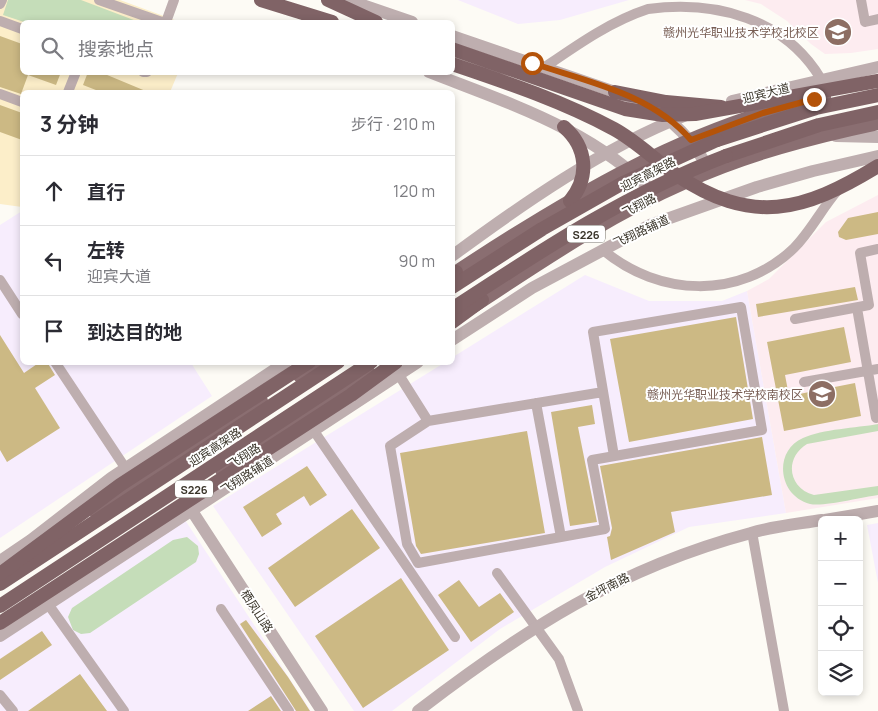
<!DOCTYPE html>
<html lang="zh">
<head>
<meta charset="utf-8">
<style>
	body { margin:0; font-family:Manrope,"Noto Sans SC",sans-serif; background:#f2f2f3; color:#2b2b33 }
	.controls { position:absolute; right:15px; bottom:15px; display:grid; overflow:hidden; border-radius:8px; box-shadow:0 2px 8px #0003 }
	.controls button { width:45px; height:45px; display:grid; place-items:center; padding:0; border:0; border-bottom:1px solid #e1e1e2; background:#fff; color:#2b2b33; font:25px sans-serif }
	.stop { position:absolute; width:15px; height:15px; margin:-11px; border:4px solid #b45309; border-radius:50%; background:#fff }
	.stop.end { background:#b45309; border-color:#fff; box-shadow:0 1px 5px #0008 }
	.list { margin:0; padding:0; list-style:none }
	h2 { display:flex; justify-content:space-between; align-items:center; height:65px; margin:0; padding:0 20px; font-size:21px }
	h2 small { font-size:16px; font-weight:400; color:#7c7c81 }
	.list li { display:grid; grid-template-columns:32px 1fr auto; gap:15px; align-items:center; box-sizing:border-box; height:70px; padding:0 20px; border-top:1px solid #e1e1e2 }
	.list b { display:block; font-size:19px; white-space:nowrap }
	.list p { margin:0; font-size:16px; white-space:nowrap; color:#7c7c81 }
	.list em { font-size:16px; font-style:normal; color:#7c7c81 }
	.icon { flex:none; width:28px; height:28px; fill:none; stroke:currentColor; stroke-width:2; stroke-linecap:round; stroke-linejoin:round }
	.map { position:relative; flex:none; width:878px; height:711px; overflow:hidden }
	.search { position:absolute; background:#fff; box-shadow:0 2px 8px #0003; left:20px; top:20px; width:435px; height:55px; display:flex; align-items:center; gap:12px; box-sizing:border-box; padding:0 18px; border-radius:8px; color:#7c7c81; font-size:19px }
	.panel { position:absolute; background:#fff; box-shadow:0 2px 8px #0003; left:20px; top:90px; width:435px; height:275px; border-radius:8px }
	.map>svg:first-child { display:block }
	.built { fill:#fceec9 }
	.industrial { fill:#f7edfd }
	.education { fill:#fdecf0 }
	.green { fill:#c5ddb9 }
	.building { fill:#ccb984 }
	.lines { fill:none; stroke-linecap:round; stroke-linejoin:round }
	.minor { stroke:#beaeaf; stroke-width:10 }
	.tertiary { stroke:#beaeaf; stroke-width:12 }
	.primary { stroke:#8a6e71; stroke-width:14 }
	.trunk { stroke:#806366; stroke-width:14 }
	.trunk-bridge { stroke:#806366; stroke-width:14 }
	.route { stroke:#b45309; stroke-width:6 }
	.labels { text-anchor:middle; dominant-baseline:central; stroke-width:4; stroke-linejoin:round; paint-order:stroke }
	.shield { fill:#fff; stroke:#747169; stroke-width:1 }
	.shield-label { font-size:11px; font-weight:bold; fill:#393429 }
	.education-label { font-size:12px; fill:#785e54; stroke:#fff; text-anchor:end }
	.street-label { font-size:12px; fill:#393429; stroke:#fff }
</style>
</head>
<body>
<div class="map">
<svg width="878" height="711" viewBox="0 0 878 711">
	<rect width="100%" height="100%" fill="#fdfbf5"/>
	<path class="built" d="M0 0H120L180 22H22V72L178 73 170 92H22V207L0 204Z"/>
	<path class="industrial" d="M458 0H629L560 20 518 24Z
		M22 211V362L191 363 212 396 0 538V225Z
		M585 275 649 301H722L747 291 786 513 689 527 605 567 500 629 392 711H354L213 506 444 363 452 362 453 357Z
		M185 520 311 711H0V642Z
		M878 523V583L867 525Z"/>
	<path class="education" d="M745 0H878V49L851 53 825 54 811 44 787 21 761 4Z
		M878 195V498L786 513 747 291 769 279 826 222Z"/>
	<path class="green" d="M8 0H81L139 22H24L3 15Z
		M878 424V431L807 444C784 458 788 488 814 495L878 486V495C862 497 824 507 810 504 778 496 773 451 803 438 823 429 856 428 878 424Z
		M187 537 198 546 199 554 196 562 90 633 81 634 73 630 68 617 72 608 173 540Z"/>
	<path class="building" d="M0 36 22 44V72H61L56 85 28 75 21 94 0 87Z
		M88 72H100L148 92H101L83 85Z
		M0 105 22 113V140L0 132Z
		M878 212V234L846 240 839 237 838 232 848 218Z
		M855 287 858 300 758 317 756 304Z
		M736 317 753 419 629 442 610 339Z
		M844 327 851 362 785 375 789 396 855 383 861 416 784 431 767 342Z
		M0 335 24 373 40 362H47L55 375 35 388 60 428 7 462 0 450Z
		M592 405 595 424 578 427 597 522 570 526 551 412Z
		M527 431 545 533 421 554 416 546 400 453Z
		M762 437 772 495 671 512 675 532 611 560 607 537 610 536 612 528 600 466Z
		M307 466 327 495 310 506 304 496 276 514 282 524 262 537 243 507Z
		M352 509 380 548 295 607 268 568Z
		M401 578 449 650 363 708 315 636Z
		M459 580 479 607 500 593 514 612 471 642 438 595Z
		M246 620 288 677 310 711H296L240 624Z
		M42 631 52 645 0 680V659Z
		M80 674 107 711H28Z
		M271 696 281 711H248Z"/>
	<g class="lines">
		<path class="minor" d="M99 0 162 22
			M861 0 865 22 878 19
			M0 4 2 0
			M0 21 22 29
			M166 22 174 0
			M545 67C577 45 611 21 648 9 717 0 785 19 821 79
			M143 72H147
			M68 92 76 72
			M0 94 22 102
			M603 250C659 297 740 300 794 248 811 231 822 208 838 190
			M0 280 22 314
			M857 308 876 418
			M795 319 869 305 860 253 878 249
			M55 362 126 469
			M399 375 428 421
			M804 382 878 369
			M603 392 428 421 390 446 407 544 418 563 605 529 592 460 762 430 741 307 593 332 614 456
			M536 403 561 537
			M314 431 455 637
			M752 532 784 711
			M497 573 559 659 578 711
			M48 604 124 711
			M221 609 289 711
			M0 695 13 711"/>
		<path class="tertiary" d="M348 0 412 22
			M452 36 641 101C672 118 694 140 710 172
			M429 72C513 105 594 130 657 196
			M732 101 878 67
			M836 136 878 137
			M452 256C521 205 604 147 684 116
			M452 340 532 288 650 225 757 187 813 171 878 156
			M192 511 322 711
			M825 520 878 511
			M0 561 31 540 111 478 286 362
			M0 636 418 362
			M418 711C525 629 619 568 751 533 774 526 798 524 822 520"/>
		<path class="primary" d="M452 275C567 199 688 126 824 97
			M472 307C541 262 609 215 685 182 747 154 812 137 878 123
			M300 376 320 362
			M222 470 370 374
			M95 511 261 401"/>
		<path class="trunk" d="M261 0 332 22
			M328 0 376 22
			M615 92 666 102 721 107
			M564 127C587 147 590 177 570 201
			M717 140 816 108 878 95
			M726 156 819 125 878 112
			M452 275 456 272
			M452 322 482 300
			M0 584 338 362
			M0 606 371 362
			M0 623 351 395 396 362"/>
		<path class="trunk-bridge" d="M452 49 625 109 663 115 695 114 878 81
			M452 64C508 83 562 101 614 129 636 141 654 159 675 174 752 226 803 212 878 166
			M452 287 542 229 623 183 717 140
			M452 309C542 250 626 194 726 156
			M0 574 120 485 309 362"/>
	</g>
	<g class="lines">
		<path class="route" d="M532 63C588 82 652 94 691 140L763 113 814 99"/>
	</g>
	<defs>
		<symbol id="school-disc" viewBox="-11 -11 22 22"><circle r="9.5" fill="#8d6e63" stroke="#fff"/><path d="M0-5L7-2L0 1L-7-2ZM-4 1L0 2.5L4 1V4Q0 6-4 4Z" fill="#fff"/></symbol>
	</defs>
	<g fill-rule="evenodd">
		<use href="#school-disc" x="822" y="16" width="32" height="32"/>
		<use href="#school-disc" x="806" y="378" width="32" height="32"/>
	</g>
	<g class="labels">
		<g class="shield">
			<rect x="567" y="225.5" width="38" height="17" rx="4"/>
			<rect x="175" y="480.5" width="38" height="17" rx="4"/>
		</g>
		<g class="shield-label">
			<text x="586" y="234">S226</text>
			<text x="194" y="489">S226</text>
		</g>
		<g class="education-label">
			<text x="819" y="32">赣州光华职业技术学校北校区</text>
			<text x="803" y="394">赣州光华职业技术学校南校区</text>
		</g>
		<g class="street-label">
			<text transform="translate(766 93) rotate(-14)">迎宾大道</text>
			<text transform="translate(648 174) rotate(-27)">迎宾高架路</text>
			<text transform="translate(639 205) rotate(-27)">飞翔路</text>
			<text transform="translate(641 231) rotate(-25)">飞翔路辅道</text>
			<text transform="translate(215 447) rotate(-33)">迎宾高架路</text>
			<text transform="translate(244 456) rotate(-33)">飞翔路</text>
			<text transform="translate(247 475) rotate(-33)">飞翔路辅道</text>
			<text transform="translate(607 587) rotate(-27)">金坪南路</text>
			<text transform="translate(257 611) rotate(57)">栖凤山路</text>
		</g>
	</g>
</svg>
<div class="controls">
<button>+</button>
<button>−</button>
<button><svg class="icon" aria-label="locate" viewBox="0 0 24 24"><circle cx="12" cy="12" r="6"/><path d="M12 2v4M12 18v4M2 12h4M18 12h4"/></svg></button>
<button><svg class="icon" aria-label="layers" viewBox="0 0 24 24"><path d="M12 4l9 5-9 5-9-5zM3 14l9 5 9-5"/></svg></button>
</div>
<div class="stop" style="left:532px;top:63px"></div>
<div class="stop end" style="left:814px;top:99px"></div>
<div class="search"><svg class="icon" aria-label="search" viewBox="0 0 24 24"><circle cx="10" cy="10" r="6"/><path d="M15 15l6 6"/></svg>搜索地点</div>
<section class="panel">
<h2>3 分钟<small>步行 · 210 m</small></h2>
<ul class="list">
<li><svg class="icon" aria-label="ahead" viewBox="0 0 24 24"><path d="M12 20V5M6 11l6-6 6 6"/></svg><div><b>直行</b></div><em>120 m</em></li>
<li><svg class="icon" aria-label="left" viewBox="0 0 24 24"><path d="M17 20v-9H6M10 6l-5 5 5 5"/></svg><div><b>左转</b><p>迎宾大道</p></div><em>90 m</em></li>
<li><svg class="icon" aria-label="arrive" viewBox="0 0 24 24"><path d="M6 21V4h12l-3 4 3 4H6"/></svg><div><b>到达目的地</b></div></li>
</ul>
</section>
</div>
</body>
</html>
